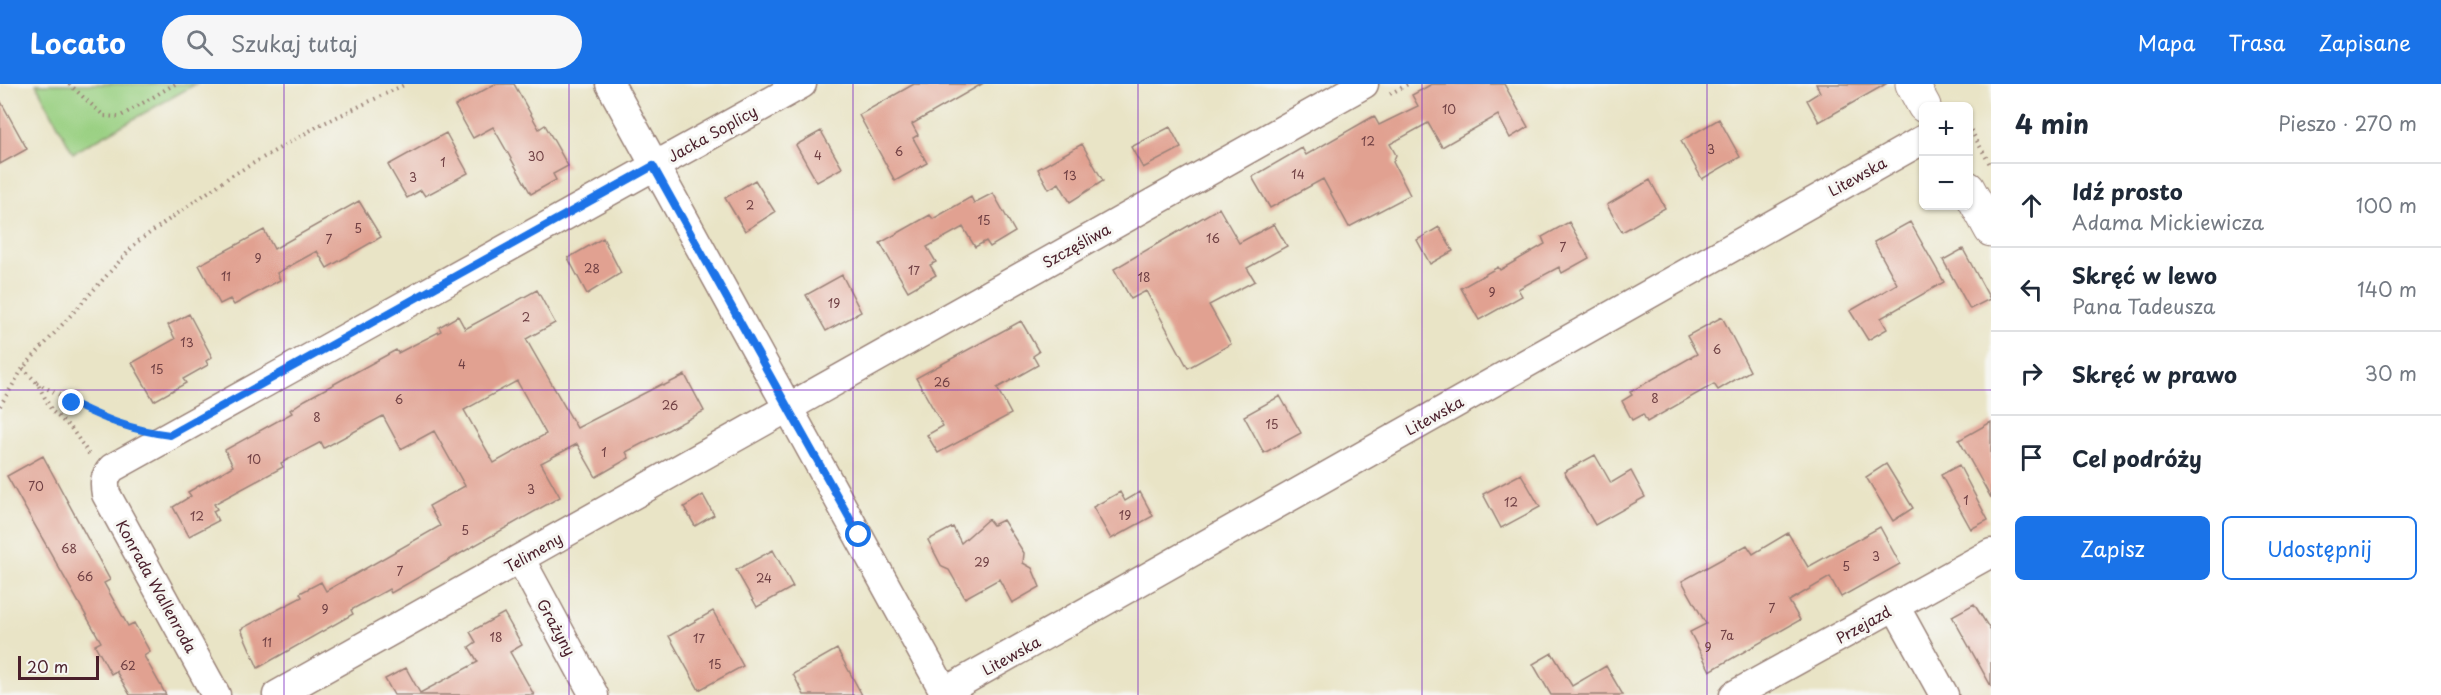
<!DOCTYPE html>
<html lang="pl">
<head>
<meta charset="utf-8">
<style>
	body { margin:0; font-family:"Playpen Sans",sans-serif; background:#f6f6f7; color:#1f2937 }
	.controls { position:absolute; right:18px; top:18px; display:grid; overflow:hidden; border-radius:9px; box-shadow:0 2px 4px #0004 }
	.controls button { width:54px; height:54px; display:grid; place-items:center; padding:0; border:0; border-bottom:2px solid #e0e1e3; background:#fff; color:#1f2937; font:30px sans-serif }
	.scale { position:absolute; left:18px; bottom:15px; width:81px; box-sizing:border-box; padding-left:6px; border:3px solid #4a1f2b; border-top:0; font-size:16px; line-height:21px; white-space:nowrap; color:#4a1f2b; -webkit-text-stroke:4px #f6f6f2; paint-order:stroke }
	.stop { position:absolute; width:18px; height:18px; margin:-14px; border:4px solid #1a73e8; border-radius:50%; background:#fff }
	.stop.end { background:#1a73e8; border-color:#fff; box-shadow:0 2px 6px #0008 }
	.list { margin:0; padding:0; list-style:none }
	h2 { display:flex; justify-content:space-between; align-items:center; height:78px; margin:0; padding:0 24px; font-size:26px }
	h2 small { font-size:20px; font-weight:400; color:#747a83 }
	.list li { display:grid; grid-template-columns:39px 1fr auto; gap:18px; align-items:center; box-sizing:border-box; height:84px; padding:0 24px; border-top:2px solid #e0e1e3 }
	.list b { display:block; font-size:22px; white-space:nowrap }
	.list p { margin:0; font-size:20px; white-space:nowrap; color:#747a83 }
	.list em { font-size:20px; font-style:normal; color:#747a83 }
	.actions { display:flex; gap:12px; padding:18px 24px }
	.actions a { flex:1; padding:14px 0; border:2px solid #1a73e8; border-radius:9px; text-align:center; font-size:21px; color:#1a73e8 }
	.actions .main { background:#1a73e8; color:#fff }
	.icon { flex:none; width:33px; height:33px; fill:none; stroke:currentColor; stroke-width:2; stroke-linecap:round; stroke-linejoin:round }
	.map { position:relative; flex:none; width:1991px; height:611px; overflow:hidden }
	header { display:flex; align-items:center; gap:36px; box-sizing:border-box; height:84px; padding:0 30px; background:#1a73e8; color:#fff }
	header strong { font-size:28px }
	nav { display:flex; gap:33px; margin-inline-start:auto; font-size:21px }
	.search { width:420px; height:54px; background:#f6f6f7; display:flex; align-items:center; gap:15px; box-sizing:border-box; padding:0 21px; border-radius:33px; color:#747a83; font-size:22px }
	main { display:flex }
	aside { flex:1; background:#fff }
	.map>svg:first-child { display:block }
	.green { fill:#9ad082; stroke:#727856; stroke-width:1.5 }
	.building { fill:#e1a191; fill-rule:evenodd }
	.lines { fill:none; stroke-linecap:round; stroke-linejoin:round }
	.street-casing { stroke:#9a8278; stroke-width:31 }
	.secondary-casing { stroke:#9a8278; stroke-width:35 }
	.path { stroke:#9a8278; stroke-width:4; stroke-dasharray:1.5 4.5; stroke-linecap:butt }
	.street { stroke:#fff; stroke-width:28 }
	.secondary { stroke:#fff; stroke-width:33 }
	.route { stroke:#1a73e8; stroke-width:8 }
	.grid { fill:none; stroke:#7b2cbf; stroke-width:1.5; stroke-opacity:0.55 }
	.labels { text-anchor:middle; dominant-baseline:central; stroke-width:6; stroke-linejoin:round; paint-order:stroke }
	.number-label { font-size:12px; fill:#704044 }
	.street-label { font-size:15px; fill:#4a1f2b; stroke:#f6f6f2 }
</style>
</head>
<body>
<header>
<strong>Locato</strong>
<div class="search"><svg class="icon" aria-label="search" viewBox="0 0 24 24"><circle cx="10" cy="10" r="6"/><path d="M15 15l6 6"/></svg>Szukaj tutaj</div>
<nav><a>Mapa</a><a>Trasa</a><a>Zapisane</a></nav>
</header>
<main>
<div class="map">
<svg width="1991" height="611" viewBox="0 0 1991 611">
	<rect width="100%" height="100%" fill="#f6f6f2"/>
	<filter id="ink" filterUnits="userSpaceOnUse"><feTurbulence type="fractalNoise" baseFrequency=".0167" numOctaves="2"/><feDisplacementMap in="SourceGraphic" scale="12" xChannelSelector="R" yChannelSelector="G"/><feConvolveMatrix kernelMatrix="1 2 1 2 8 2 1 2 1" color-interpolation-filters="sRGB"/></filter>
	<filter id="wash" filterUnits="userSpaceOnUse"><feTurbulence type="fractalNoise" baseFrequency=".008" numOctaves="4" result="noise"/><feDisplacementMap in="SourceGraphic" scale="24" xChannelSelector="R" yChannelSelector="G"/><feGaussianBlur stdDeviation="1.35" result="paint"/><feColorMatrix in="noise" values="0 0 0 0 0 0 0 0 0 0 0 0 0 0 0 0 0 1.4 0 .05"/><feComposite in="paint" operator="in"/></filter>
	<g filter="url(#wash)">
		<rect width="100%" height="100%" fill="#e9e4c6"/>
		<path class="green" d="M36 0H196L73 69Z"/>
		<g id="blocks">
			<path class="building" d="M495 0H514L539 45 545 41 568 82 553 90 556 96 531 110 493 43 473 54 455 22Z
				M914 0H982L912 40 918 51 913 54 927 79 895 97 859 31Z
				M1432 0H1504L1528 43 1510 54 1498 31 1442 63 1428 39 1390 60 1396 71 1393 78 1410 111 1349 143 1323 95 1270 124 1252 93 1302 64 1306 71 1374 32 1379 41 1418 22 1412 11Z
				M1816 0H1886L1819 38 1807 16 1820 8Z
				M0 16 27 65 0 80Z
				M1719 35 1740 73 1702 95 1681 57Z
				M1170 43 1181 64 1143 84 1131 63Z
				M821 47 842 84 817 98 796 61Z
				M446 49 468 89 425 112 421 106 407 114 388 81Z
				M1082 60 1103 97 1070 118 1059 99 1049 105 1038 85Z
				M755 96 775 128 745 147 725 114Z
				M1650 96 1665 124 1622 148 1607 121Z
				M993 109 1015 148 990 163 986 157 975 163 963 143 927 163 936 178 930 181 936 191 908 207 880 159 930 131 933 135 971 113 974 119Z
				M359 117 381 153 327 184 317 167 277 189 280 196 256 209 234 221 230 215 220 220 199 181 264 146 274 165Z
				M1219 124 1239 159 1274 140 1287 162 1247 184 1255 197 1209 221 1231 260 1188 284 1146 207 1131 215 1114 185Z
				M1569 138 1589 174 1562 189 1559 183 1518 205 1522 212 1479 236 1461 204 1498 183 1500 186 1545 160 1542 153Z
				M1910 138 1944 198 1881 234 1887 245 1868 256 1850 227 1897 200 1874 158Z
				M1439 143 1453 167 1430 180 1417 156Z
				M603 154 621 189 587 210 568 174Z
				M1963 165 1990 215 1970 225 1943 176Z
				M842 191 861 228 826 247 806 211Z
				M537 206 555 239 526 255 577 344 662 300 663 302 685 291 704 327 626 368 629 374 596 393 577 360 541 379 560 413 391 509 389 505 351 526 353 530 258 584 241 545 302 513 300 509 321 498 326 507 440 442 429 422 465 402 434 347 401 365 383 332 324 364 321 358 281 379 283 383 214 420 217 425 213 427 218 437 189 452 173 423 191 412 188 408 233 382 225 366 292 329 290 326 305 316 396 266 398 269 441 247 439 243 458 232 465 245ZM517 297 546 350 494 379 464 326Z
				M189 230 212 273 206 277 208 281 183 295 186 299 154 317 132 279 175 255 168 241Z
				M1722 233 1750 287 1718 306 1714 300 1647 338 1643 330 1632 336 1622 317 1632 311 1630 308 1697 270 1687 252Z
				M1021 237 1039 268 1033 272 1038 281 997 304 1011 330 938 369 927 351 943 342 916 294Z
				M1280 312 1301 349 1264 369 1244 332Z
				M1991 338V414L1959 356Z
				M1595 371 1611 399 1631 387 1645 413 1595 441 1564 388Z
				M43 372 110 496 104 499 128 542 134 539 150 568 144 572 166 611H130L116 587 111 590 95 561 101 558 7 392Z
				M1886 380 1913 424 1893 437 1866 393Z
				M1959 381 1988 436 1971 445 1941 391Z
				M1521 390 1540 423 1501 444 1483 410Z
				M1120 408 1125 417 1140 408 1153 432 1111 455 1093 423Z
				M703 411 714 431 695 442 684 423Z
				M988 435 993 441 1003 436 1024 469 1023 479 1032 484 1040 503 1012 519 999 495 965 514 949 486 942 483 928 456 953 443 961 459Z
				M1880 443 1900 480 1841 513 1830 493 1789 517 1800 536 1710 587 1690 548 1706 540 1682 497 1747 461 1753 470 1788 449 1808 483Z
				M773 466 793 503 757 523 736 486Z
				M1974 520 1991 547V602L1952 532Z
				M713 527 743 582 699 606 669 552Z
				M504 529 522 561 510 568 534 611H394L385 595 406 584 420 609 478 578 469 563 476 558 470 548Z
				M837 565 862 611H804L793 590Z
				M1552 569 1572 602 1606 582 1623 611H1551L1533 580Z"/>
		</g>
	</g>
	<g filter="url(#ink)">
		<use href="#blocks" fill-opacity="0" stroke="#9a8278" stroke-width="1.5"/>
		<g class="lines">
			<defs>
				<path id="street" d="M610 0 946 611
					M521 476 594 611
					M1895 522 1944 611
					M944 608 1924 55
					M216 611 106 410C104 399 104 393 112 384L802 0
					M277 611 1364 0
					M1734 611 1991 469"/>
				<path id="secondary" d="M1912 0 1924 22
					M1968 104 1991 146"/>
			</defs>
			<use href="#street" class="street-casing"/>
			<use href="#secondary" class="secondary-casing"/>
			<path class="path" d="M69 0 104 32 119 33 175 0
				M1390 10 1408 0
				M1968 41 1991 82
				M23 284 37 299 52 327 71 344 89 370
				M37 299 108 337 127 344
				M0 322 23 284 137 158 231 92 320 41 406 0"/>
			<use href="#street" class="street"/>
			<use href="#secondary" class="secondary"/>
		</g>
	</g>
	<g class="lines" filter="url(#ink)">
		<path class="route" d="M72 319C107 336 130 346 170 351L653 82 859 451"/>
	</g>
	<path class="grid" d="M284 0V611M569 0V611M853 0V611M1138 0V611M1422 0V611M1707 0V611M0 306H1991"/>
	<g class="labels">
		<g class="number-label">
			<text x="1449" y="25">10</text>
			<text x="1368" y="57">12</text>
			<text x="1711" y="65">3</text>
			<text x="899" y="67">6</text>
			<text x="818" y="71">4</text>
			<text x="536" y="72">30</text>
			<text x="443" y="78">1</text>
			<text x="1298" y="90">14</text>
			<text x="1070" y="91">13</text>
			<text x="413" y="93">3</text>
			<text x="750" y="121">2</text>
			<text x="984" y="136">15</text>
			<text x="358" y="144">5</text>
			<text x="1213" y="154">16</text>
			<text x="329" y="155">7</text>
			<text x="1563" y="163">7</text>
			<text x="258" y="174">9</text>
			<text x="592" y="184">28</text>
			<text x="914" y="186">17</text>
			<text x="226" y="192">11</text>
			<text x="1144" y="193">18</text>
			<text x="1492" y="208">9</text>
			<text x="834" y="219">19</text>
			<text x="526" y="233">2</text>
			<text x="187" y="258">13</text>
			<text x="1717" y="265">6</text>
			<text x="462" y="280">4</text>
			<text x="157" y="285">15</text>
			<text x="942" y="298">26</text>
			<text x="1655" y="314">8</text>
			<text x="399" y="315">6</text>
			<text x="670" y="321">26</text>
			<text x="317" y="333">8</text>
			<text x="1272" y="340">15</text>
			<text x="604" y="368">1</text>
			<text x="254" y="375">10</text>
			<text x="36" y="402">70</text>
			<text x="531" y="405">3</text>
			<text x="1966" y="416">1</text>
			<text x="1511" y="418">12</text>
			<text x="1125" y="431">19</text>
			<text x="197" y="432">12</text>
			<text x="465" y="446">5</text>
			<text x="69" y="464">68</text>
			<text x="1876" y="472">3</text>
			<text x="982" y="478">29</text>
			<text x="1846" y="482">5</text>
			<text x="400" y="487">7</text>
			<text x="85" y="492">66</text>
			<text x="764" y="494">24</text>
			<text x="1772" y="524">7</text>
			<text x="325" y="525">9</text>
			<text x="1727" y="551">7a</text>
			<text x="496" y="553">18</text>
			<text x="699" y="554">17</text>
			<text x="267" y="558">11</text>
			<text x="1708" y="563">9</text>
			<text x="715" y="580">15</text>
			<text x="128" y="581">62</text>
		</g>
		<g class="street-label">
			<text transform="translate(712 49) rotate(-29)">Jacka Soplicy</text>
			<text transform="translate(1857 92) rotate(-29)">Litewska</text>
			<text transform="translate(1076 161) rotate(-29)">Szczęśliwa</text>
			<text transform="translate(1434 331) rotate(-29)">Litewska</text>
			<text transform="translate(533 468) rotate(-30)">Telimeny</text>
			<text transform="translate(157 502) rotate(61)">Konrada Wallenroda</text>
			<text transform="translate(1863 540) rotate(-29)">Przejazd</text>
			<text transform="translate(557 543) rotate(61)">Grażyny</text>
			<text transform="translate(1011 571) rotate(-29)">Litewska</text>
		</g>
	</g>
</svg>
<div class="controls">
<button>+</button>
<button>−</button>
</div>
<div class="scale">20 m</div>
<div class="stop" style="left:859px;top:451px"></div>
<div class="stop end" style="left:72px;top:319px"></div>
</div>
<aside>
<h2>4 min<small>Pieszo · 270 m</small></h2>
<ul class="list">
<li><svg class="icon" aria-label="ahead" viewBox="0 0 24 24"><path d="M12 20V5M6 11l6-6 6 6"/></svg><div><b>Idź prosto</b><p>Adama Mickiewicza</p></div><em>100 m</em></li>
<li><svg class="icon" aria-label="left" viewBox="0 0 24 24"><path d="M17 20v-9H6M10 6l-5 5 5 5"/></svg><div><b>Skręć w lewo</b><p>Pana Tadeusza</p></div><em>140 m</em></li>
<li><svg class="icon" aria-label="right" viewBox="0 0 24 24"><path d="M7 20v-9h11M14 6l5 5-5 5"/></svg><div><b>Skręć w prawo</b></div><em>30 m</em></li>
<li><svg class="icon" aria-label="arrive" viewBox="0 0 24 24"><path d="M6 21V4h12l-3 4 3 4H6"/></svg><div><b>Cel podróży</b></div></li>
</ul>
<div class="actions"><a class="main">Zapisz</a><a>Udostępnij</a></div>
</aside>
</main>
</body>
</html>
